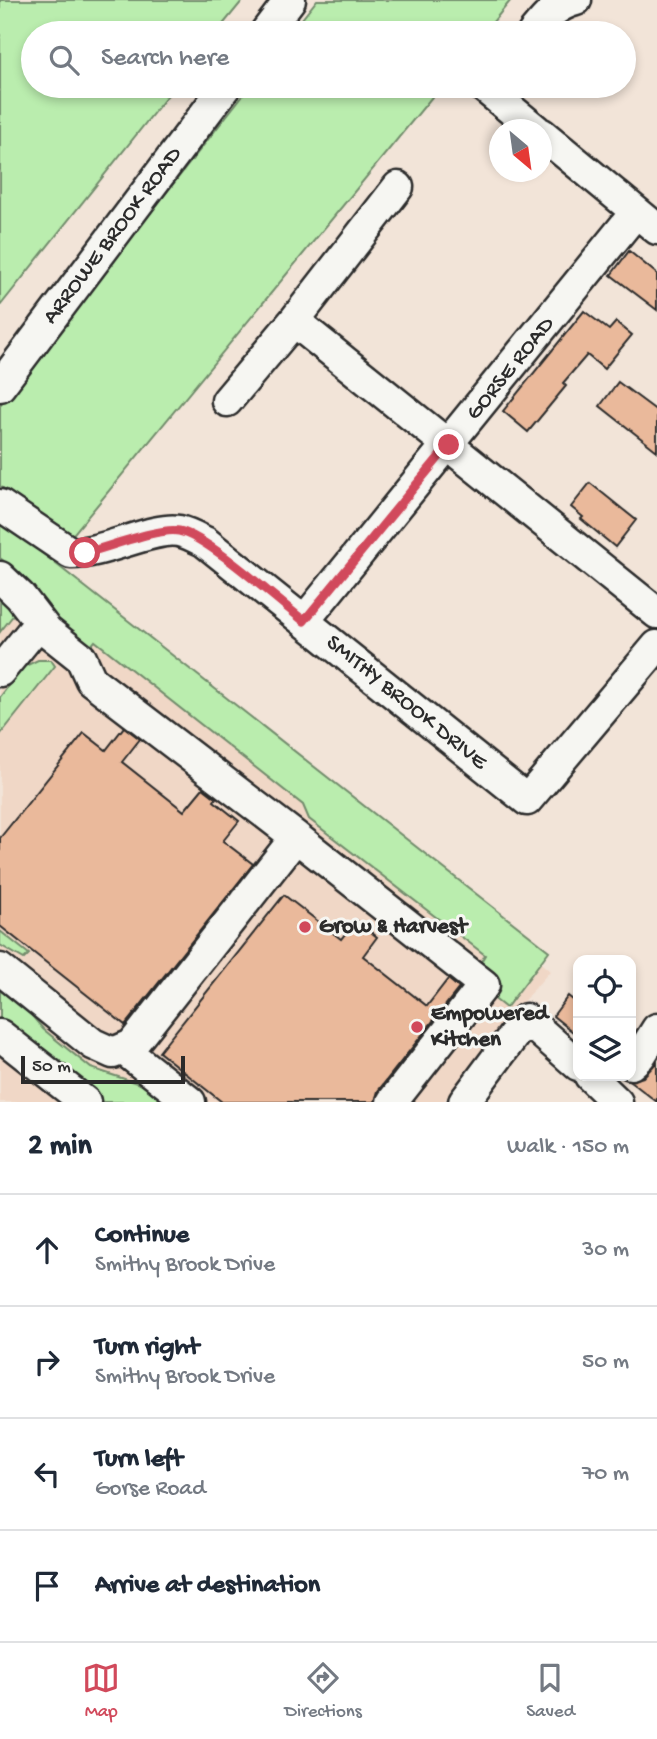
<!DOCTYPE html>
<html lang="en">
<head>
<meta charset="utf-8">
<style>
	body { margin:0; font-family:"Gochi Hand",sans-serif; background:#f6f6f7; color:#1f2937 }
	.controls { position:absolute; right:21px; bottom:21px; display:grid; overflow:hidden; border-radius:14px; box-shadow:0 4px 10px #0003 }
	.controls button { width:63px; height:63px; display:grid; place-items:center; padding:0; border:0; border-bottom:2px solid #e0e1e3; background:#fff; color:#1f2937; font:35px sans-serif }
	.compass { position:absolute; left:489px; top:119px; width:63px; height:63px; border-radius:50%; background:#fff; box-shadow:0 4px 10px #0003; rotate:151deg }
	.scale { position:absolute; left:21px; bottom:18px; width:164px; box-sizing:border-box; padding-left:7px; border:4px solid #2b2b2b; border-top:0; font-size:19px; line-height:24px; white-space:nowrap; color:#2b2b2b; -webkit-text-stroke:5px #f6f6f2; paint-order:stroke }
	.stop { position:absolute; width:21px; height:21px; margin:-16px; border:5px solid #d1495b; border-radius:50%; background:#fff }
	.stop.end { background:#d1495b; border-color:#fff; box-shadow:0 2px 7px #0008 }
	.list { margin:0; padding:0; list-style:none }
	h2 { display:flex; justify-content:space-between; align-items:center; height:91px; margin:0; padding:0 28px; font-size:30px }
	h2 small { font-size:23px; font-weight:400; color:#747a83 }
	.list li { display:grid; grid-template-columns:46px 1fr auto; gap:21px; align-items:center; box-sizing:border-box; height:112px; padding:0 28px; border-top:2px solid #e0e1e3 }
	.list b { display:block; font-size:26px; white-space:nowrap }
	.list p { margin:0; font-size:23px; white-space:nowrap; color:#747a83 }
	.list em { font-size:23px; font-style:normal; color:#747a83 }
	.icon { flex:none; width:38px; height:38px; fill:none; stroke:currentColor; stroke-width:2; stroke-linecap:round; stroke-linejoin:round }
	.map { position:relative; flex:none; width:657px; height:1102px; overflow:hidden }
	.search { position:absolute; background:#fff; box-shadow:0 4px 10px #0003; left:21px; right:21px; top:21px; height:77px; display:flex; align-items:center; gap:18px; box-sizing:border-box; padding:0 24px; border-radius:38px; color:#747a83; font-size:26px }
	.sheet { height:539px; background:#fff }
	nav { display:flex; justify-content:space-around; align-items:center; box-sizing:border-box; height:98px; border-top:2px solid #e0e1e3; background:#fff; font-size:19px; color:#747a83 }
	nav a { display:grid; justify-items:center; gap:4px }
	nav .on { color:#d1495b }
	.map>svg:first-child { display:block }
	.built { fill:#f0d7c6 }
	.green { fill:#baedae; stroke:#728c6c; stroke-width:2 }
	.building { fill:#eab99b; stroke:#2b2b2b; stroke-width:2 }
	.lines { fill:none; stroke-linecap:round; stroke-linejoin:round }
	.minor-casing { stroke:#2b2b2b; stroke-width:35 }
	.minor { stroke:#f6f6f2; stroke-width:30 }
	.route { stroke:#d1495b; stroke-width:9 }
	.poi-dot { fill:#d1495b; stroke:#f6f6f2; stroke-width:2.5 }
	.labels { text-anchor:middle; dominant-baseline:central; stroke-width:6; stroke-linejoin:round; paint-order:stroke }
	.street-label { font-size:23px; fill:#2b2b2b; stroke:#f6f6f2 }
	.poi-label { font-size:23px; font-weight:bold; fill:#2b2b2b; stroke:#f6f6f2; text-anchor:start }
</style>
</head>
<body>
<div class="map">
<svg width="657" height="1102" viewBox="0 0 657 1102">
	<rect width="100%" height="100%" fill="#f2e4d8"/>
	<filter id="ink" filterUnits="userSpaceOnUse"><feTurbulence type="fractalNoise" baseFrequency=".0143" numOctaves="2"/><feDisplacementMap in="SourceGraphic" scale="14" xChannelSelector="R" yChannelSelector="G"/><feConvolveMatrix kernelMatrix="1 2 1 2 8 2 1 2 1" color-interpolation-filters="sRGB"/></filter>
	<g filter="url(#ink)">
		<path class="built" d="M52 560 274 735 550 971 507 1020 443 1102H0V627Z"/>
		<path class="green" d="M0 0H243L216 33H33V86H175L0 306Z
			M317 0H511L484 33H291Z
			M250 86H441L71 537 0 486V405Z
			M0 520 549 951 506 1008 487 993 479 965 485 955 309 819 303 805 95 641 87 651 39 604 31 585 24 577 0 558Z
			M0 581 19 608 0 632Z
			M38 660H51L55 666 0 735V697L23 667Z
			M0 931 29 954 24 959 0 945Z
			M0 978 43 1029 91 1068 149 1087 170 1102H91L0 1030Z"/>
		<path class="building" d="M629 251 657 274V310L611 275Z
			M584 311 609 330 616 322 632 335 604 369 587 355 563 383 566 386 528 432 503 411Z
			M618 382 657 411V451L600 406Z
			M590 483 636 520 615 547 581 519 583 517 571 507Z
			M124 727 140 739 122 762 184 811 203 788 216 798 214 801 239 821 223 841 253 864 125 1025 0 926V838L84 733 106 750Z
			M284 895 341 939 356 920 377 937 363 956 427 1006 448 979 459 988 378 1091 375 1102H222L159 1052Z
			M568 996 578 1004V1036L553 1016Z
			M657 1062V1102L630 1081 643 1077Z"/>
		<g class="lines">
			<defs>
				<path id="minor" d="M265 33 290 0
					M533 33C546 17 556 5 576 0
					M487 86 485 88 536 130
					M542 134 657 229
					M294 321 657 613
					M0 386 226 86
					M227 401 294 321 398 187
					M0 505 71 553C104 554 154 526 179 531 188 533 197 538 205 542L527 800 657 646
					M0 577 20 596 47 631 81 658 91 680 296 837 132 1045 113 1053 93 1044 0 969
					M304 621 636 212
					M0 671 40 622
					M296 837 484 985 392 1102
					M0 1035 85 1102
					M123 1049 190 1102
					M631 1064 640 1056 657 1029
					M590 1076 617 1102
					M464 1102 526 1019 578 1065"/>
			</defs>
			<use href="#minor" class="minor-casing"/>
			<use href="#minor" class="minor"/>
		</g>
	</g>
	<g class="lines" filter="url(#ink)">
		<path class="route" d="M85 553C107 548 159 527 179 531 207 536 278 601 304 621L449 445"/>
	</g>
	<g class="poi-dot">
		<circle cx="305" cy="927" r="7"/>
		<circle cx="417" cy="1027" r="7"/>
	</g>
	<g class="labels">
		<g class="street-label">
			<text transform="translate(113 236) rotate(-53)">ARROWE BROOK ROAD</text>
			<text transform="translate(511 369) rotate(-51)">GORSE ROAD</text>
			<text transform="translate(406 703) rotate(39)">SMITHY BROOK DRIVE</text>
		</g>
		<g class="poi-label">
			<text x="319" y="927">Grow &amp; Harvest</text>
			<text x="431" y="1014">Empowered<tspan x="431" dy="26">Kitchen</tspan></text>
		</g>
	</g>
</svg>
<div class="controls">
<button><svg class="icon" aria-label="locate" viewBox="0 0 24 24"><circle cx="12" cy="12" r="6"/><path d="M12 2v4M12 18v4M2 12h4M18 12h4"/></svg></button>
<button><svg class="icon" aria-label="layers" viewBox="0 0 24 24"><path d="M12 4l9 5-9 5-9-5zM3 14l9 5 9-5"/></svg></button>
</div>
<svg class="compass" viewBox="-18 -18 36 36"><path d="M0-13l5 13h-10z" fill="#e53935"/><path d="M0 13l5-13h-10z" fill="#747a83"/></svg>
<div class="scale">50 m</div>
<div class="stop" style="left:85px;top:553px"></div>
<div class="stop end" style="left:449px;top:445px"></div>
<div class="search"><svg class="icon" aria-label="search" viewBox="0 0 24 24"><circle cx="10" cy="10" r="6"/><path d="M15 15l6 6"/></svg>Search here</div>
</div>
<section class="sheet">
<h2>2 min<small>Walk · 150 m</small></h2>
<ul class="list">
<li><svg class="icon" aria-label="ahead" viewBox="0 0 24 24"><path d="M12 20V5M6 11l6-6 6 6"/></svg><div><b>Continue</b><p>Smithy Brook Drive</p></div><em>30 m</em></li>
<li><svg class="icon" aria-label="right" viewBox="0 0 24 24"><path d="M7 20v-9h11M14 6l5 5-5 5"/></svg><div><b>Turn right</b><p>Smithy Brook Drive</p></div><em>50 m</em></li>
<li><svg class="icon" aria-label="left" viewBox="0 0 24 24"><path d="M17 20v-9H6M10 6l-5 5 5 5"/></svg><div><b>Turn left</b><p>Gorse Road</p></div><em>70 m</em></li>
<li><svg class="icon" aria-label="arrive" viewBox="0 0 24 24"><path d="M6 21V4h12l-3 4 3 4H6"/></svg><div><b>Arrive at destination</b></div></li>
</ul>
</section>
<nav>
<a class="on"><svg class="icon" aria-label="map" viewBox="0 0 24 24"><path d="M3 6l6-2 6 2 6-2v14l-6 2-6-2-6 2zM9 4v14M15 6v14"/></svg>Map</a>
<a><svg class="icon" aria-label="directions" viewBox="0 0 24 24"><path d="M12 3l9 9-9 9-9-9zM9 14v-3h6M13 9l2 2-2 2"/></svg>Directions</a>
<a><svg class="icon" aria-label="saved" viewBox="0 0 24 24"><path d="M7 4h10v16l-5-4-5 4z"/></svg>Saved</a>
</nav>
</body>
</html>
